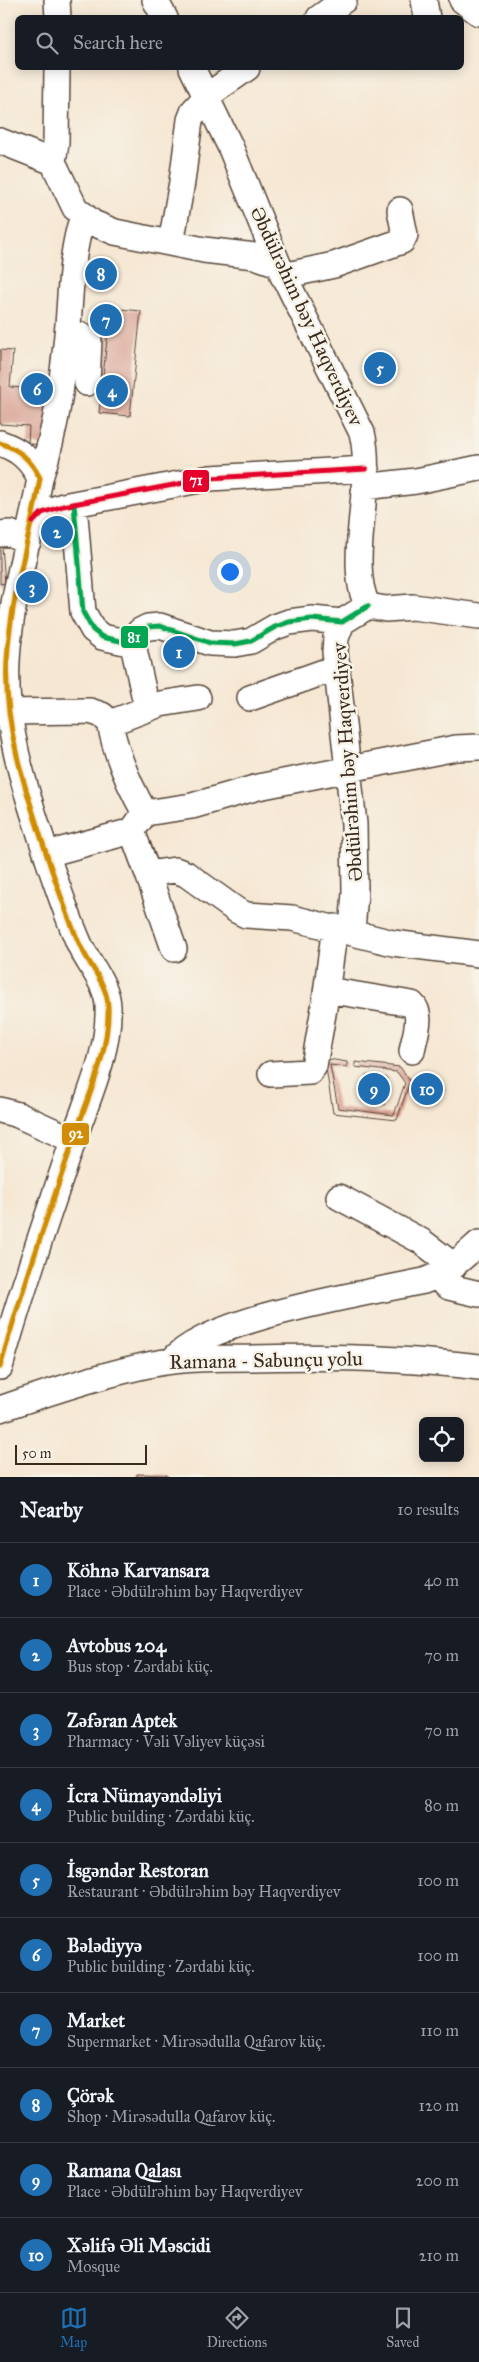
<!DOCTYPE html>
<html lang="en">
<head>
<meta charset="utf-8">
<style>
	body { margin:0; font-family:"IM FELL Great Primer",serif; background:#20242c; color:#f1f3f6 }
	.controls { position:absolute; right:15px; bottom:15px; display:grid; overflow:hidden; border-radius:8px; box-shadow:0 2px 12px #0003 }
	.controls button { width:45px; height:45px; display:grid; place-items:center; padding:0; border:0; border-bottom:1px solid #363941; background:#171b24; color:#f1f3f6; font:25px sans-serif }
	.scale { position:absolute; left:15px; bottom:12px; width:132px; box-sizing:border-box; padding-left:5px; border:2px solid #3b2a1e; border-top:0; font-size:14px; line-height:18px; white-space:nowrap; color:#3b2a1e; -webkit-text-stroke:4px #f7f3e8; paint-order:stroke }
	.you { position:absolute; left:229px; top:571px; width:18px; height:18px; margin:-12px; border:4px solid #fff; border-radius:50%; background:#1a73e8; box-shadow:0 0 0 8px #1a73e833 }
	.badge { display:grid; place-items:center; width:32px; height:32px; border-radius:50%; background:#1f6fb2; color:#fff; font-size:16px; font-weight:700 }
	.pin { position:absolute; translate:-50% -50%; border:2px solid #fff; box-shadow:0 1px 5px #0006 }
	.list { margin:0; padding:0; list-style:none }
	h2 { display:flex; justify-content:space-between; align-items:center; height:65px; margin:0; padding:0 20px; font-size:21px }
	h2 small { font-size:16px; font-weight:400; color:#9ea1a6 }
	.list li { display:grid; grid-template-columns:32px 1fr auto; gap:15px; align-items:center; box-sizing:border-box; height:75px; padding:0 20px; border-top:1px solid #363941 }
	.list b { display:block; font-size:19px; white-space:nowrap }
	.list p { margin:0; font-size:16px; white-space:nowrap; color:#9ea1a6 }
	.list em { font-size:16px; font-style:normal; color:#9ea1a6 }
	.icon { flex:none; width:28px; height:28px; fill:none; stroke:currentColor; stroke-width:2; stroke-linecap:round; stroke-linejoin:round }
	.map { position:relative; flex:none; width:479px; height:1477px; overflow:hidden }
	.search { position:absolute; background:#171b24; box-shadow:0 2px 12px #0003; left:15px; right:15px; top:15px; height:55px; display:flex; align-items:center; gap:12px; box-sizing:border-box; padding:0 18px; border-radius:8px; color:#9ea1a6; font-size:19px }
	.sheet { height:815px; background:#171b24 }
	nav { display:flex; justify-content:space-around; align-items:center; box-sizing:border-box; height:70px; border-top:1px solid #363941; background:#171b24; font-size:14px; color:#9ea1a6 }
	nav a { display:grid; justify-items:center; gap:2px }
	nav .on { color:#1f6fb2 }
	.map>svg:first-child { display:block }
	.building { fill:#d8a092 }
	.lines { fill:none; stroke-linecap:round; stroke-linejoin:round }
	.minor-casing { stroke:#574639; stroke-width:28 }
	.minor { stroke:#fff; stroke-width:25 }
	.bus-1-casing { stroke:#f7f3e8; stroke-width:9 }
	.bus-2-casing { stroke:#f7f3e8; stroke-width:9 }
	.bus-3-casing { stroke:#f7f3e8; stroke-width:9 }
	.bus-1 { stroke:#d18d06; stroke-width:5 }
	.bus-2 { stroke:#00a651; stroke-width:5 }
	.bus-3 { stroke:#e4002b; stroke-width:5 }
	.labels { text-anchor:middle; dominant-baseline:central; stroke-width:5; stroke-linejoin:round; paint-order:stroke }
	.street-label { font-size:20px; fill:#3b2a1e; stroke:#f7f3e8 }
	.line-badge { stroke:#f7f3e8; stroke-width:2 }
	.badge-label { font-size:14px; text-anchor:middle; font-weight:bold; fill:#fff }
</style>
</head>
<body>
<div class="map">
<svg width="479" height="1477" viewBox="0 0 479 1477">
	<rect width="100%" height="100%" fill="#f7f3e8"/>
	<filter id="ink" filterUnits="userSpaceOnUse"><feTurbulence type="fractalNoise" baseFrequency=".02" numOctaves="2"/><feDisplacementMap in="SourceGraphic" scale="10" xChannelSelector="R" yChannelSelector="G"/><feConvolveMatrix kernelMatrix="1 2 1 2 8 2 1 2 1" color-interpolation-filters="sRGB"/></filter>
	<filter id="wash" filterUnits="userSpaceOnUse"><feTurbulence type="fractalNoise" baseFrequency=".0096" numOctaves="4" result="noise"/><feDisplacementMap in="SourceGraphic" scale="20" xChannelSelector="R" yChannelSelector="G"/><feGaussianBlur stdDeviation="1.12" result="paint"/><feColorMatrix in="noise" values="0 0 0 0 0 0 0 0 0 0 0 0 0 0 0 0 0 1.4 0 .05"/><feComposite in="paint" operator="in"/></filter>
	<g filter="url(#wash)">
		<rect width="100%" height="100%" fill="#f6e7d3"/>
		<g id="blocks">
			<path class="building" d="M99 307 141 311 130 416 99 413 108 330 97 329Z
				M0 350 13 351 10 387 51 390 46 445 28 444 29 426 0 424Z
				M0 546H2L5 583 0 584Z
				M328 1059 347 1062V1067L330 1065 338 1108 394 1115 405 1083 397 1072 355 1067V1062L400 1067 410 1081 397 1120 333 1113 325 1061Z
				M366 1075 387 1078 384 1105 362 1102Z
				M421 1076 444 1091 436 1104 413 1090Z
				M137 1474 167 1475V1477H137Z"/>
		</g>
	</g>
	<g filter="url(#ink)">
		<use href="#blocks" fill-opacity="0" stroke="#574639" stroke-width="1"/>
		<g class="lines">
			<defs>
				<path id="minor" d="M57 0 58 18
					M155 0 165 18
					M424 0 427 18
					M462 0 479 13
					M319 18 344 0
					M192 68 230 146 278 264 362 433C375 483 345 565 368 606
					M0 141 53 162 75 208 93 223 115 232 204 250 255 256 278 264
					M53 162 56 143 57 68
					M171 243 182 182 190 120 194 110 207 96 247 68
					M283 276 334 265 402 241 405 235 400 210
					M67 335H80L89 340 87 383
					M0 443C20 450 30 459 40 478 30 539 10 599 7 661 3 730 29 800 50 865 59 891 68 918 79 943 88 964 107 983 108 1006 110 1052 87 1099 73 1141 48 1216 21 1291 0 1367
					M40 478C57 428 63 377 68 325 71 288 71 252 83 216
					M364 487 416 481 479 468
					M74 504 83 612 93 630 102 637 125 642 132 640 140 631 148 627 160 626 210 643 235 644 251 641 275 627 289 622 312 619 342 622 368 606
					M33 522 42 513 63 506 210 478 366 469
					M0 534 10 533 28 542
					M368 606 386 609 413 607 479 616
					M342 622 336 638 335 652 354 824 355 892 352 932
					M132 640 147 708
					M250 698 338 667
					M0 712 90 711 102 715 110 723 160 704 198 698
					M110 723C116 755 129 785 145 813
					M132 831 145 813 192 806 258 787 456 748 479 747
					M47 854 132 831 148 874 175 870 186 874 236 910 246 915 292 918 393 943 479 954
					M148 874 174 949
					M327 990 412 1004C424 1015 414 1037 412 1051
					M271 1074 310 1072 314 1066 324 1008 335 927
					M0 1110 18 1115 73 1140
					M339 1197 421 1241 454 1266
					M436 1277 449 1287 479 1294
					M172 1361C206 1318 367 1293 424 1281 447 1273 461 1259 479 1243
					M0 1409C49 1392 103 1374 153 1364 185 1358 219 1358 252 1358 328 1356 403 1358 479 1367"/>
			</defs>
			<use href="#minor" class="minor-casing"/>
			<use href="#minor" class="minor"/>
			<defs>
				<path id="bus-1" d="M0 443C20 450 30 459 40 478 30 539 10 599 7 661 3 730 29 800 50 865 59 891 68 918 79 943 88 964 107 983 108 1006 110 1052 87 1099 73 1141 48 1216 21 1291 0 1367"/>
				<path id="bus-2" d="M74 504 83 612 93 630 102 637 125 642 132 640 140 631 148 627 160 626 210 643 235 644 251 641 275 627 289 622 312 619 342 622 368 606"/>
				<path id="bus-3" d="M33 522 42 513 63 506 210 478 366 469"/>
			</defs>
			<use href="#bus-1" class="bus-1-casing"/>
			<use href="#bus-2" class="bus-2-casing"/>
			<use href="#bus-3" class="bus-3-casing"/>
			<use href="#bus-1" class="bus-1"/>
			<use href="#bus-2" class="bus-2"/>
			<use href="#bus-3" class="bus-3"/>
		</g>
	</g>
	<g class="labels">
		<g class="street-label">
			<text transform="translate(307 316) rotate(65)">Əbdülrəhim bəy Haqverdiyev</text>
			<text transform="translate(347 762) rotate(-94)">Əbdülrəhim bəy Haqverdiyev</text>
			<text transform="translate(266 1360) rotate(-1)">Ramana - Sabunçu yolu</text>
		</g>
	</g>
	<g class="line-badge">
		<rect x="182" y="469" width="28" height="24" rx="5" fill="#e4002b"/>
		<rect x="120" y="625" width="29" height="24" rx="5" fill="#00a651"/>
		<rect x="61" y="1122" width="29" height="24" rx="5" fill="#d18d06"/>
	</g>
	<g class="badge-label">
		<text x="196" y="485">71</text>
		<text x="134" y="642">81</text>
		<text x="76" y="1138">92</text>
	</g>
</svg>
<div class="controls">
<button><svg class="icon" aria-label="locate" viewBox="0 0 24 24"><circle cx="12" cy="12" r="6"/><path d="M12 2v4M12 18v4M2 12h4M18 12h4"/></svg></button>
</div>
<div class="scale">50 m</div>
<div class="you"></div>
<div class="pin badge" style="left:179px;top:652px">1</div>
<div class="pin badge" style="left:57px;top:532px">2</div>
<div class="pin badge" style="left:32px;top:587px">3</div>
<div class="pin badge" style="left:112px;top:391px">4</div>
<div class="pin badge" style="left:380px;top:368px">5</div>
<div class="pin badge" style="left:37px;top:389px">6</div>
<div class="pin badge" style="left:106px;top:320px">7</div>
<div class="pin badge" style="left:101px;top:274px">8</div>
<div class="pin badge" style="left:374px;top:1089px">9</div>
<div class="pin badge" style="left:427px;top:1089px">10</div>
<div class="search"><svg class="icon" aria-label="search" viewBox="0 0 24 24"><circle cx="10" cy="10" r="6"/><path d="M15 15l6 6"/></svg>Search here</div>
</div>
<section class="sheet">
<h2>Nearby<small>10 results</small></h2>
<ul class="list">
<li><span class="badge">1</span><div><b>Köhnə Karvansara</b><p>Place · Əbdülrəhim bəy Haqverdiyev</p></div><em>40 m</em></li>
<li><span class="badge">2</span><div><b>Avtobus 204</b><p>Bus stop · Zərdabi küç.</p></div><em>70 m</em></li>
<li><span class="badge">3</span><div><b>Zəfəran Aptek</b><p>Pharmacy · Vəli Vəliyev küçəsi</p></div><em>70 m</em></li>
<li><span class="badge">4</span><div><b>İcra Nümayəndəliyi</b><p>Public building · Zərdabi küç.</p></div><em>80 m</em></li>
<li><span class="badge">5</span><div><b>İsgəndər Restoran</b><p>Restaurant · Əbdülrəhim bəy Haqverdiyev</p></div><em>100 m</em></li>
<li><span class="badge">6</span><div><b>Bələdiyyə</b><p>Public building · Zərdabi küç.</p></div><em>100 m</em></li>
<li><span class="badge">7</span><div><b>Market</b><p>Supermarket · Mirəsədulla Qafarov küç.</p></div><em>110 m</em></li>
<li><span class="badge">8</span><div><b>Çörək</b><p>Shop · Mirəsədulla Qafarov küç.</p></div><em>120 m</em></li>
<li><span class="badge">9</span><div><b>Ramana Qalası</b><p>Place · Əbdülrəhim bəy Haqverdiyev</p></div><em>200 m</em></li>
<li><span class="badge">10</span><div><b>Xəlifə Əli Məscidi</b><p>Mosque</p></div><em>210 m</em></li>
</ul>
</section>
<nav>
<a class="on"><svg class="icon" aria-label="map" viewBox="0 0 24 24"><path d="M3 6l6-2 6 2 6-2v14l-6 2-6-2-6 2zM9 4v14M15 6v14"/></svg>Map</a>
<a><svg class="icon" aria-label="directions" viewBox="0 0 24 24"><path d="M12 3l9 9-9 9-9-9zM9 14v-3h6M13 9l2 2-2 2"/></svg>Directions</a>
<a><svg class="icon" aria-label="saved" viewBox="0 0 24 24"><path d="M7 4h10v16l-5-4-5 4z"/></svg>Saved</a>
</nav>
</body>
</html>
